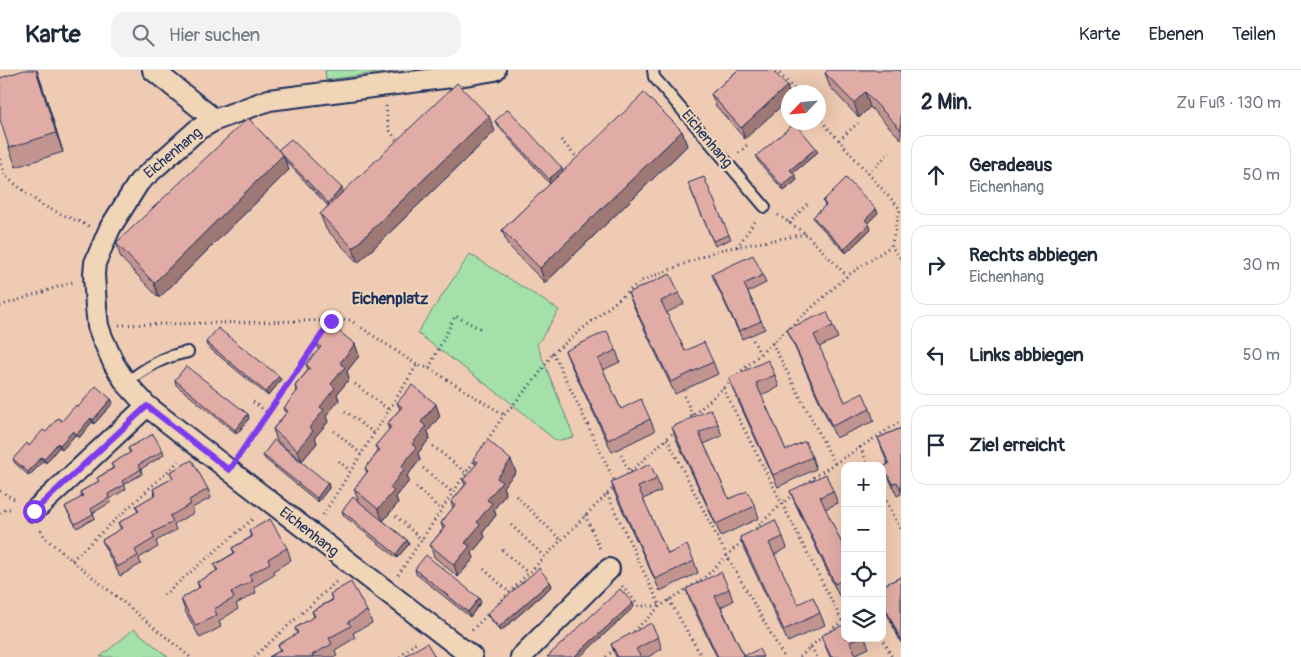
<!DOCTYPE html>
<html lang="de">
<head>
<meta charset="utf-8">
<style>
	body { margin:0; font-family:Pangolin,sans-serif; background:#f2f2f3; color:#1f2937 }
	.controls { position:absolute; right:15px; bottom:15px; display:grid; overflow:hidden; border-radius:10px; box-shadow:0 5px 20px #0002 }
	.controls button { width:45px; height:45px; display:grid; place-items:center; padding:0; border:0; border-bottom:1px solid #e0e1e3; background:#fff; color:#1f2937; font:25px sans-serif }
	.compass { position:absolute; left:781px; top:15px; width:45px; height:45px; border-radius:50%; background:#fff; box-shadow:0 5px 20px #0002; rotate:244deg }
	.stop { position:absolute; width:15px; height:15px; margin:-11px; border:4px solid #7c3aed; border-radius:50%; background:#fff }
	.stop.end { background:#7c3aed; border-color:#fff; box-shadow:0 1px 5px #0008 }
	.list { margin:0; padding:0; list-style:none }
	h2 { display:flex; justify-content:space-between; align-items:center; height:65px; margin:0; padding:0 20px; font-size:21px }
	h2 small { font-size:16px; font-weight:400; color:#747a83 }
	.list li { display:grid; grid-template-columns:32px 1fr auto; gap:15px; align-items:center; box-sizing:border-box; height:80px; margin:0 10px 10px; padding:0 10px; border:1px solid #e0e1e3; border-radius:15px }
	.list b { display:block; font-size:19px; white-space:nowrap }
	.list p { margin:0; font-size:16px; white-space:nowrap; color:#747a83 }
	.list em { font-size:16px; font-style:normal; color:#747a83 }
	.icon { flex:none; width:28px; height:28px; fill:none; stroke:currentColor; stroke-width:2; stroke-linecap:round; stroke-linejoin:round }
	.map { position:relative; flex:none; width:901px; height:587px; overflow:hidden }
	header { display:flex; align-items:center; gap:30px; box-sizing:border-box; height:70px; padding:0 25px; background:#fff; border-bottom:1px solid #e0e1e3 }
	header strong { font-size:24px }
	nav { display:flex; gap:28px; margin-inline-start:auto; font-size:18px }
	.search { width:350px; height:45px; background:#f2f2f3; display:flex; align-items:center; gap:12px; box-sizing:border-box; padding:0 18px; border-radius:15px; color:#747a83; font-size:19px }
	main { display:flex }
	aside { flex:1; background:#fff }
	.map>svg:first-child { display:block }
	.green { fill:#a4e1a8; stroke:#608883 }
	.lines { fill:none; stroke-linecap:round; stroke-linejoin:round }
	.service-casing { stroke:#1b2f5e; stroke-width:14 }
	.minor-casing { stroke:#1b2f5e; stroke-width:24 }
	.path { stroke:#1b2f5e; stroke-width:3; stroke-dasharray:1 4; stroke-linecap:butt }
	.service { stroke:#f0d5b7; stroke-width:10 }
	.minor { stroke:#f0d5b7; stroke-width:20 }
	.wall { fill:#c2948f; stroke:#1b2f5e }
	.shaded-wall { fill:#9e7874; stroke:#1b2f5e }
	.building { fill:#e2aca6; stroke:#1b2f5e }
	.route { stroke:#7c3aed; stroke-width:6 }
	.labels { text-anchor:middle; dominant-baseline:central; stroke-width:4.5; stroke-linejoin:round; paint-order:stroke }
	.street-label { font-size:15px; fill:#1b2f5e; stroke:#f0d5b7 }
	.neighbourhood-label { font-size:16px; font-weight:bold; fill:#1b2f5e; stroke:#f0d5b7 }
</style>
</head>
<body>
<header>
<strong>Karte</strong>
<div class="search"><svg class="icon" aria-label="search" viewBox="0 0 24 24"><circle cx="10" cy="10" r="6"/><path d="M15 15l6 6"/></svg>Hier suchen</div>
<nav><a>Karte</a><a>Ebenen</a><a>Teilen</a></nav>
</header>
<main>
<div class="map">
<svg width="901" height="587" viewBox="0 0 901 587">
	<rect width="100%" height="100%" fill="#f0cbb3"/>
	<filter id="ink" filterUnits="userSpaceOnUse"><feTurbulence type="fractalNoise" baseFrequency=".02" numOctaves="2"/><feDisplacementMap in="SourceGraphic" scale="10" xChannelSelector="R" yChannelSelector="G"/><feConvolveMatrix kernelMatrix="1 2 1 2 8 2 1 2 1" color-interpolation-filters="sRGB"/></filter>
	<g filter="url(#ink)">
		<path class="green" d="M325 0H398L326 10Z
			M470 184 559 240 537 275 574 367 556 371 510 332 417 263Z
			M134 559 168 587H100Z"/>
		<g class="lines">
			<defs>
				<path id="service" d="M653 0 654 7 765 137
					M126 313C145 298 164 286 188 282"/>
				<path id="minor" d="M153 0 215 50
					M34 441 147 336
					M472 587 229 400 147 336 126 313 114 294 102 267 98 256 96 237 94 204 95 193 110 158 139 112 197 60 215 50 269 30 459 6 495 0
					M521 587 609 499"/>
			</defs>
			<use href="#service" class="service-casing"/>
			<use href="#minor" class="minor-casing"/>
			<path class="path" d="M776 0 797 22
				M386 36 389 59 399 74
				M818 47 900 139 891 176 901 189
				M561 70 579 90
				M839 70 858 53
				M739 83 749 73
				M0 89 5 106 43 136 89 156
				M868 103 890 82
				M778 145 806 164
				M789 153 808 133
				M737 177 756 150
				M0 236 73 212
				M119 255 350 250 417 295 429 298 504 345
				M753 270 760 284
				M772 273 835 394
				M429 298 455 246 481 259
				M738 304 847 206 891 176
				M355 314 389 340
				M723 318 842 551
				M684 326 693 346
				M253 332 268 343
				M345 341 374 363
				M687 351 732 310
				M334 361 361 384
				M667 369 727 486 784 587
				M433 376 466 403
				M860 377 869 396
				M482 378 504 345 537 307 553 283
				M241 383 331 252
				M621 385 630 403
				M339 391 350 401
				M423 398 453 423
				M627 405 676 360
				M616 414 553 283 641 211 719 180 806 164 847 206
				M806 414 817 405 901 351
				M416 417 441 440
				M0 421 16 430
				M882 422 901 460
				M607 424 660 536H639L622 516
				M516 426 561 470
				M0 443 6 439H13
				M323 445 417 295
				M585 445 601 481
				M396 446 422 470
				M511 455 545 487
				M41 460 45 468 190 587
				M752 462 777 438 795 423
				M502 480 528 503
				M72 490 181 389
				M484 499 509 522
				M398 505 476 388
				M164 525 255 447
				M669 530 702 587
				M495 537 615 416
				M472 560 490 542
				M630 565 660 536 704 508 743 470
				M882 567 892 587
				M811 577 817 587
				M254 587 338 510
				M400 587 418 570
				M606 587 616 578
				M800 587 816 572 845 549"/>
			<use href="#service" class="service"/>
			<use href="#minor" class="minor"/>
		</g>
		<path class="wall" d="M37 0 42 15 63 82 16 97 9 78Z
			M738 0 745 69 716 36 711 24Z
			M901 0V69L870 37 859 48 830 17 825 3Z
			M495 51 562 98 563 102 682 61 687 76 545 213 508 175 502 160 550 114 497 55Z
			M495 61 358 193 326 159 320 144 328 136 285 90 289 100 159 228 121 188 116 173 278 80 343 122Z
			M818 82 793 103 795 105 797 110 784 121 758 91 756 86Z
			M690 118 729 165 731 169 715 176Z
			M823 131 876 139 878 143 868 153 871 159 846 183 815 151 813 147 825 136Z
			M712 204 763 205 766 213 748 222 765 259 742 269 715 212Z
			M628 223H679L684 234 666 243 685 281 713 292 718 304 675 324 633 235Z
			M833 256 838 268 819 277 845 332 870 339 874 351 836 368 792 271 787 259Z
			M206 272 281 310 268 326 207 276Z
			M316 273 355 274 359 286 347 301 349 309 337 324 339 330 326 346 328 352 315 367 317 373 302 391 277 371 273 359 286 343 284 338 297 322 295 316 308 300 306 294 319 280Z
			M616 280 620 292 603 300 621 339 650 349 655 361 612 382 570 293 565 281Z
			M775 305 779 317 761 325 786 380 812 387 816 399 778 417 733 320 729 308Z
			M175 310 249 348 237 364 176 315Z
			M111 329 113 333 94 354 92 352 79 368 75 365 62 380 59 377 46 393 43 391 29 406 15 393 13 389 46 362 62 351 78 337Z
			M397 333 440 346 428 361 430 368 418 383 420 390 407 406 409 411 396 427 398 433 383 451 407 470 409 474 397 488 344 446 342 441 358 430 354 419 367 403 365 398 378 382 375 376 389 360 387 354 400 339Z
			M718 354 722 366 704 374 729 429 755 436 759 448 721 466 676 369 672 357Z
			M901 358V424L897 426 889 408 884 396 888 395 878 368Z
			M128 378 163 381 164 385 141 399 142 404 124 414 126 419 110 429 111 432 93 443 95 448 77 458 67 441 65 437 82 427 80 422 99 411 97 408 113 398 111 394 130 383Z
			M263 385 328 413 329 418 318 432 265 389Z
			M473 389 516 402 503 417 506 424 494 439 496 445 483 462 485 467 472 483 474 488 458 507 434 487 430 475 443 459 441 453 453 438 451 432 465 415 463 410 476 395Z
			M170 402 208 419 211 428 192 438 194 443 174 454 176 460 156 471 158 477 139 488 141 494 120 506 105 478 102 470 121 459 118 453 138 442 136 436 155 425 153 419 173 408Z
			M657 409 661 421 643 429 668 484 694 491 698 503 660 521 615 424 611 412Z
			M790 421H833L838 433 825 439 845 480V523L839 526 795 433Z
			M249 461 287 478 291 490 273 501 274 505 254 517 256 523 236 534 238 539 219 551 221 557 200 568 185 541 181 529 199 518 197 512 217 501 214 495 234 483 232 478 251 467Z
			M740 467H783L787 478 774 485 798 534 820 543 825 555 788 572 744 479Z
			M415 499 481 532 470 547 416 504Z
			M901 507V573L882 533V516Z
			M550 512 552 516 501 561 489 548 487 544Z
			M686 519H729L733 531 721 537 744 586 763 587H717L690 531Z
			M330 524 367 541 372 553 353 563 355 568 335 580 337 586 334 587H269L280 581 278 575 297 564 295 558 314 547 312 541 332 530Z
			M821 566 845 568H865L869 578 856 584 857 587H830Z
			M658 567 662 579 648 587H616L611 574Z"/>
		<path class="shaded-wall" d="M36 0 42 15 63 82 56 63Z
			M787 16 789 22 788 30 745 69 741 58Z
			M865 22 870 37 859 48 854 33Z
			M489 46 495 61 358 193 353 178Z
			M682 61 687 76 545 213 540 198Z
			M816 78 818 82 792 104 790 100Z
			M283 85 289 100 159 228 154 213Z
			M562 98 563 102 550 114 549 109Z
			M795 105 797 110 784 121 782 116Z
			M342 118 343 123 329 138 328 133Z
			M876 139 878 143 867 154 865 150Z
			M869 154 871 159 846 183 844 179Z
			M355 274 359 286 347 301 349 309 337 324 339 330 326 346 328 352 315 367 317 373 302 391 297 380 331 314 340 293Z
			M279 306 281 310 268 326 266 322Z
			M111 329 113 333 94 354 93 350Z
			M436 334 440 346 428 361 430 368 418 383 420 390 407 406 409 411 396 427 398 433 383 451 378 439 401 397 421 352Z
			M248 344 249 348 237 364 235 360Z
			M91 348 92 352 79 368 77 364Z
			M73 361 75 365 62 380 60 375Z
			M58 373 59 377 46 393 44 389Z
			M41 387 43 391 29 406 28 402Z
			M511 390 516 402 503 417 506 424 494 439 496 445 483 462 485 467 472 483 474 488 458 507 454 495 477 452 497 408Z
			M328 413 329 418 318 432 317 428Z
			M407 470 409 474 397 488 396 484Z
			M550 512 552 516 501 561 499 557Z
			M479 528 481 532 470 547 468 542Z
			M633 533 634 537 580 587H574Z"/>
		<path class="building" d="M24 0H36L56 63 9 78 0 49V8Z
			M738 0H772L787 16 741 58 711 24Z
			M828 0H901V60L865 22 854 33 825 3Z
			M457 13 489 46 353 178 320 144Z
			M644 23 682 61 540 198 502 160Z
			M508 39 562 98 549 109 495 51Z
			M248 48 283 85 154 213 116 173Z
			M795 53 816 78 790 100 795 105 782 116 756 86Z
			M291 69 342 118 328 133 278 80Z
			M704 107 729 165 713 171 688 113Z
			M846 108 876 139 865 150 869 154 844 179 813 147 826 135 823 131Z
			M753 185 763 205 744 214 761 251 739 261 712 204Z
			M670 204 679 223 661 231 685 281 704 272 713 292 671 312 628 223Z
			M827 242 833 256 814 265 845 332 863 323 870 339 832 356 787 259Z
			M331 255 355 274 340 293 345 297 331 314 335 318 320 337 324 340 309 358 313 361 297 380 273 359 288 341 284 338 298 320 295 316 310 298 306 294 321 277 316 273Z
			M218 258 279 306 266 322 206 272Z
			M607 261 616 280 598 289 621 339 641 329 650 349 608 370 565 281Z
			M768 290 775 305 756 313 786 380 805 371 812 387 773 405 729 308Z
			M186 296 248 344 235 360 175 310Z
			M412 315 436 334 421 352 426 357 412 374 416 378 401 397 404 399 390 418 394 421 378 439 354 419 368 401 365 398 380 380 375 376 391 357 387 354 402 337 397 333Z
			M96 316 111 329 93 350 91 348 77 364 73 361 60 375 58 373 44 389 41 387 28 402 13 389 27 373 29 376 43 360 46 362 58 348 62 351 76 335 78 337Z
			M711 339 718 354 699 363 729 429 747 421 755 436 716 454 672 357Z
			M901 358V421L897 412 892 414 884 396 889 394 878 368Z
			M153 364 163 381 138 395 141 399 122 411 124 415 108 424 109 428 91 439 93 444 75 454 65 437 83 426 80 422 99 411 97 408 114 398 111 394 131 382 128 378Z
			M274 370 328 413 317 428 263 385Z
			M488 370 511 390 497 408 502 412 487 430 492 433 477 452 480 455 465 473 470 476 454 495 430 475 445 457 441 453 455 435 451 432 467 413 463 410 478 392 473 389Z
			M192 390 208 419 189 430 191 434 170 446 173 452 152 463 155 468 135 480 138 486 117 497 102 470 122 458 118 453 139 441 136 436 156 424 153 419 173 408 170 402Z
			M650 394 657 409 638 417 668 484 687 475 694 491 655 509 611 412Z
			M826 404 833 421 820 427 845 480V509L835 514 790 421Z
			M353 427 407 470 396 484 342 441Z
			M270 449 287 478 268 489 270 493 249 505 252 511 231 522 234 528 214 539 217 545 196 556 181 529 200 517 197 512 218 500 214 495 235 483 232 478 252 467 249 461Z
			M775 450 783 467 769 473 798 534 813 527 820 543 784 560 740 467Z
			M426 485 479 528 468 542 415 499Z
			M539 498 550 512 499 557 487 544Z
			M721 502 729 519 715 526 744 586 759 579 763 587H718L686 519Z
			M901 507V570L882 531V516Z
			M351 512 367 541 348 552 351 556 329 568 332 574 312 585 313 587H269L281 580 278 575 298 563 295 558 315 546 312 541 333 530 330 524Z
			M620 519 633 533 574 587H547Z
			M651 553 658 567 636 579 641 587H618L611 574Z
			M845 554V568H859L850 572 857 587H831L821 566Z
			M427 573 435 587H407L406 585Z"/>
	</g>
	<g class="lines" filter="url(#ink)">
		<path class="route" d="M34 441 147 336 229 400 331 251"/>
	</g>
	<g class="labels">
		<g class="street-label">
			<text transform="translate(707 69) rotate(50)">Eichenhang</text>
			<text transform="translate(173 83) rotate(-40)">Eichenhang</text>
			<text transform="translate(309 462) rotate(38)">Eichenhang</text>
		</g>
		<g class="neighbourhood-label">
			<text x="390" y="229">Eichenplatz</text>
		</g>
	</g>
</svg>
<div class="controls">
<button>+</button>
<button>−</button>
<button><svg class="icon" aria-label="locate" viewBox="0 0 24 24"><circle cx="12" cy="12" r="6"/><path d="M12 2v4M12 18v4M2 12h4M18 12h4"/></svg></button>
<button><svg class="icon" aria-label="layers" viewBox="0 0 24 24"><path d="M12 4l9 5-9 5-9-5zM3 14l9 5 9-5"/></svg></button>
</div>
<svg class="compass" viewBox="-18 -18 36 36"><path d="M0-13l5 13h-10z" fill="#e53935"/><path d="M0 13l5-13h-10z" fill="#747a83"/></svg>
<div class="stop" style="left:34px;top:441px"></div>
<div class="stop end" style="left:331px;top:251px"></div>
</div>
<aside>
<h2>2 Min.<small>Zu Fuß · 130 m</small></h2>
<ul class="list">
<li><svg class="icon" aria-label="ahead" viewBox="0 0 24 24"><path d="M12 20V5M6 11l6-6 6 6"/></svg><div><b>Geradeaus</b><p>Eichenhang</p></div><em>50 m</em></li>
<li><svg class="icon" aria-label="right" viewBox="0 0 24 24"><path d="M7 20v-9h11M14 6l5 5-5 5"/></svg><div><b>Rechts abbiegen</b><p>Eichenhang</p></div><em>30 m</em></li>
<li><svg class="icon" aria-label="left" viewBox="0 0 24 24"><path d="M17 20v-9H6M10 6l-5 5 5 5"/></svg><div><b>Links abbiegen</b></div><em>50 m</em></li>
<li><svg class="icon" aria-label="arrive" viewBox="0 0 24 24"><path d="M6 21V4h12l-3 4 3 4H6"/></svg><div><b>Ziel erreicht</b></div></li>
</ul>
</aside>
</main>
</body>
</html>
